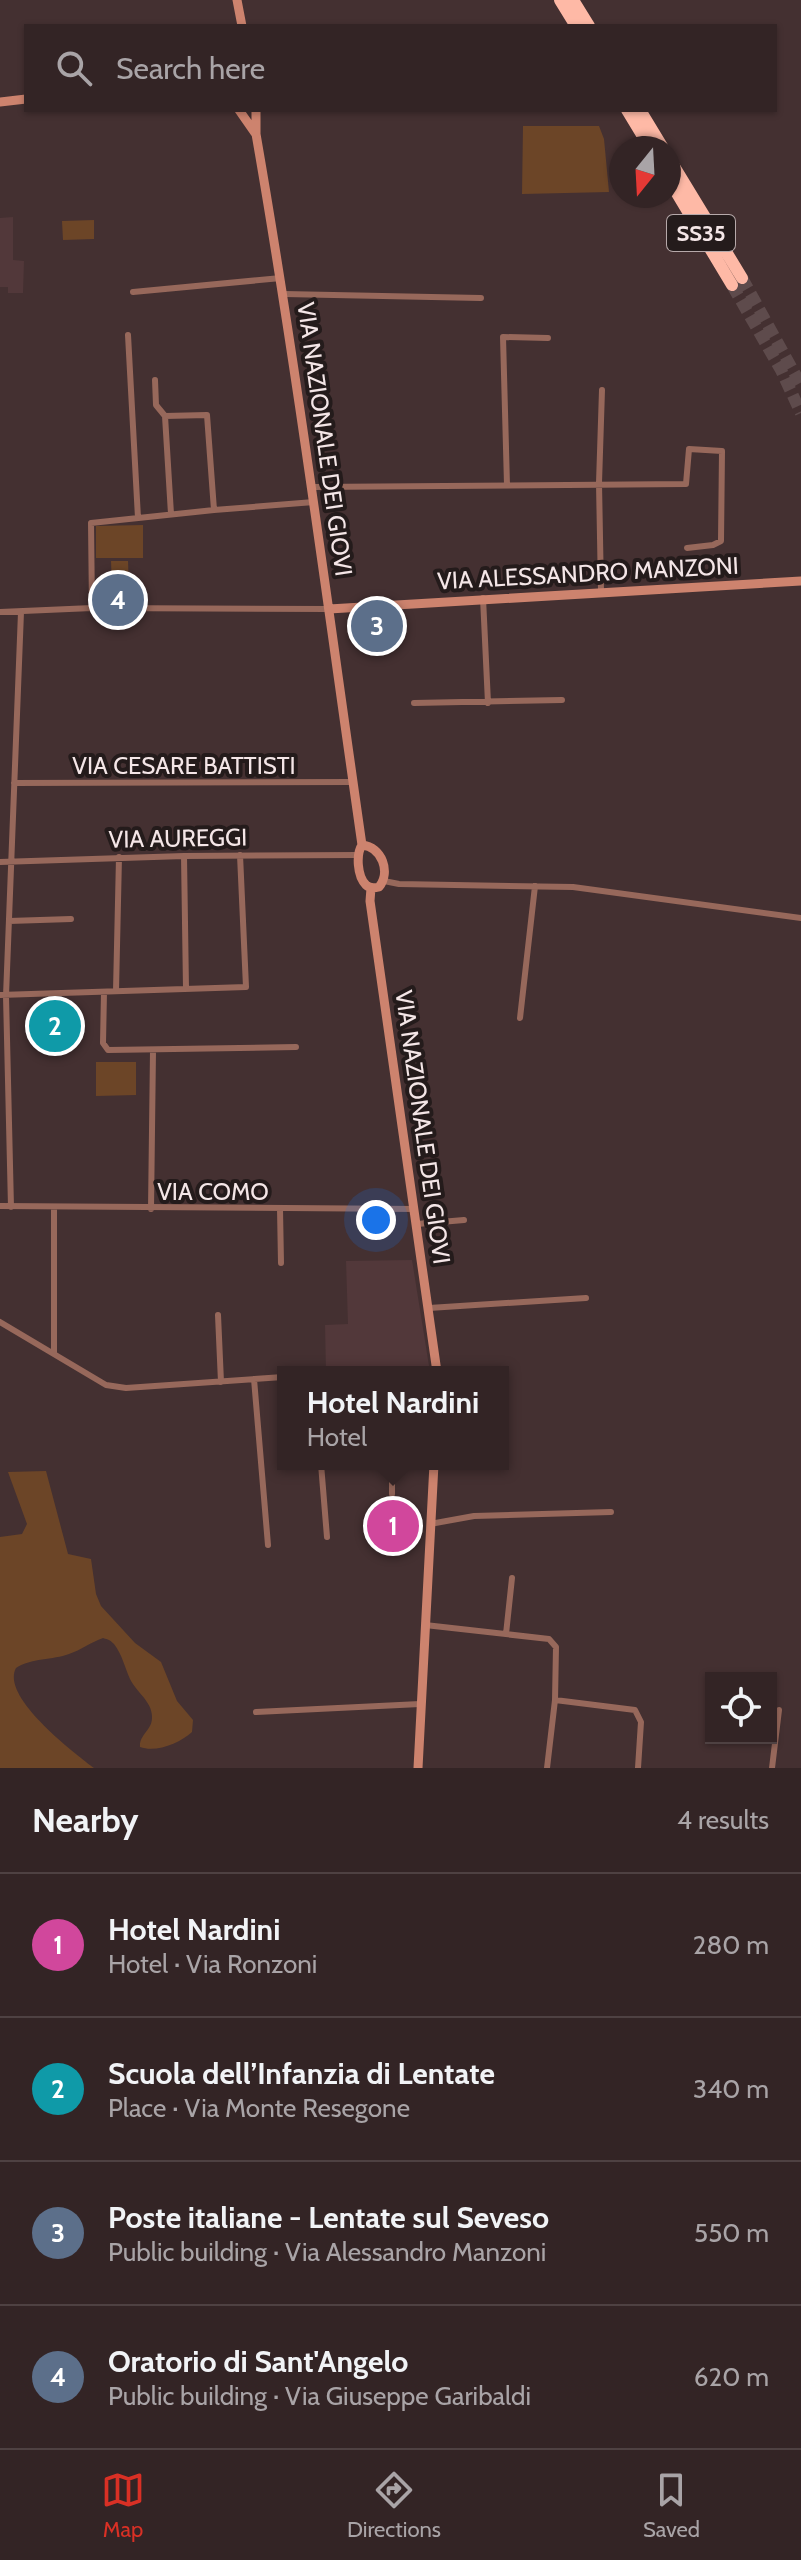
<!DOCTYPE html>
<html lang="en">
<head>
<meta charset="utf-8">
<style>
	body { margin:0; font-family:Cabin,sans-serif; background:#3e3032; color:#f1f3f6 }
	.controls { position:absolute; right:24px; bottom:24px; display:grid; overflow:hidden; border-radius:0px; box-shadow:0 2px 6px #0004 }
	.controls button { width:72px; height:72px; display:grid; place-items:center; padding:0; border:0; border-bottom:2px solid #4e4142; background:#332425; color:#f1f3f6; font:40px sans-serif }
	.compass { position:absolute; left:609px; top:136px; width:72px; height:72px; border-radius:50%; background:#332425; box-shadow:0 2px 6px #0004; rotate:198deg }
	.you { position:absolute; left:376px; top:1220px; width:28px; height:28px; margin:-20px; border:6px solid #fff; border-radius:50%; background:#1a73e8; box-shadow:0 0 0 12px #1a73e833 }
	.badge { display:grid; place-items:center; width:52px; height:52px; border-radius:50%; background:#d93025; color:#fff; font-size:26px; font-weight:700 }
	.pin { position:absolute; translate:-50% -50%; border:4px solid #fff; box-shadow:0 2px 8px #0006 }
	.popup { position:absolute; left:277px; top:1366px; width:232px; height:104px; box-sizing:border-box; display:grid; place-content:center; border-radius:0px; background:#332425; filter:drop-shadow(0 2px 6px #0005); font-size:26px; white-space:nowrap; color:#a9a4a7 }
	.popup b { font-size:30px; color:#f1f3f6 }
	.popup::after { content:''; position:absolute; left:50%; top:100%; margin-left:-16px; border:16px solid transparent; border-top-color:#332425 }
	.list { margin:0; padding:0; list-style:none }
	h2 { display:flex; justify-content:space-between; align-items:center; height:104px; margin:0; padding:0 32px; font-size:34px }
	h2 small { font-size:26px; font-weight:400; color:#a9a4a7 }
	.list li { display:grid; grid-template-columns:52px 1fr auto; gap:24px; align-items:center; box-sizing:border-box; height:144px; padding:0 32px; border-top:2px solid #4e4142 }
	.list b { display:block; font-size:30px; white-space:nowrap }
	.list p { margin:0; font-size:26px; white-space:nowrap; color:#a9a4a7 }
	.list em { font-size:26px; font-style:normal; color:#a9a4a7 }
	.icon { flex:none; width:44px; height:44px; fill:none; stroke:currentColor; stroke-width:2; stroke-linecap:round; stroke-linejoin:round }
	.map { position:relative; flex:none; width:801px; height:1768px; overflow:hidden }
	.search { position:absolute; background:#332425; box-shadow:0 2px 6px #0004; left:24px; right:24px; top:24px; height:88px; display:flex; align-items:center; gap:20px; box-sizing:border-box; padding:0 28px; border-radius:0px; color:#a9a4a7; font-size:30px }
	.sheet { height:680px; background:#332425 }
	nav { display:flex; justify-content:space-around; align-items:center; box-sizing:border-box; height:112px; border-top:2px solid #4e4142; background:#332425; font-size:22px; color:#a9a4a7 }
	nav a { display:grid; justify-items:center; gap:4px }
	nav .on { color:#d93025 }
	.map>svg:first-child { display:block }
	.built { fill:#52383a }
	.green { fill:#6c4527 }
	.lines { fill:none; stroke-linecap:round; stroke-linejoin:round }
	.highway-tunnel { stroke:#5e4b4c; stroke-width:12; stroke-dasharray:12 6; stroke-linecap:butt }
	.street { stroke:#97685b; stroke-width:6 }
	.secondary { stroke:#cd836e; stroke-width:9 }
	.highway { stroke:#feb9a6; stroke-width:12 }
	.labels { text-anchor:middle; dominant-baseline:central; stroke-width:8; stroke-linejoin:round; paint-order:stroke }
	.shield { fill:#241b1b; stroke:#b6a9aa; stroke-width:2 }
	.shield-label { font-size:22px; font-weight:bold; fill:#f4e6e7 }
	.street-label { font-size:24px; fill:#f4e6e7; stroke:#241b1b }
</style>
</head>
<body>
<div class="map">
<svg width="801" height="1768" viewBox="0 0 801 1768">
	<rect width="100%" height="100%" fill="#443031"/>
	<path class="built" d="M13 217V260L24 261 23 293H8V287H0V218Z
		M412 1260 430 1372H326L325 1325 348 1324 346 1261Z"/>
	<path class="green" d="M523 126H599L604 139 609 192 522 194Z
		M94 220V239L63 240 62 221Z
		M143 525V558H96V526Z
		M111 561H128L129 586 112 587Z
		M96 1062H136V1095L96 1096Z
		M46 1471 68 1554 91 1559 96 1594 101 1606 135 1643 161 1662 177 1701 193 1720 192 1732C180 1743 156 1753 140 1747 139 1735 152 1730 152 1718 153 1702 136 1692 130 1679 125 1668 122 1654 114 1644 109 1639 109 1640 103 1638 91 1642 81 1650 69 1654 53 1660 31 1658 16 1668 0 1697 76 1754 94 1768H0V1537L22 1534 27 1524 8 1472Z"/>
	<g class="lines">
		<path class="highway-tunnel" d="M742 278 801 385
			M732 285 781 370 801 413"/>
		<path class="street" d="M133 292 281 278
			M284 294 481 298
			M128 335 138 518
			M155 380 156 405 165 416 171 514
			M165 416 207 415 214 510
			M507 485 503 337 548 338
			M313 487 686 484 689 449 722 451 721 541 713 545 687 548
			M601 591 599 483 602 390
			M483 598 488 703
			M92 608 91 523 214 510 314 502
			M0 612 92 608 329 609
			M414 703 562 700
			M14 783 353 782
			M184 856 186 989
			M0 862 184 856 358 855
			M384 881 399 884 573 887 801 918
			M9 921 71 919
			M116 991 119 857
			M104 992 103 1043 108 1050 296 1047
			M0 995 246 987 240 855
			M520 1018 535 886
			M0 1206 415 1209
			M11 1207 6 996 21 612
			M151 1209 153 1051
			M280 1209 281 1263
			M417 1224 464 1220
			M429 1308 586 1298
			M218 1315 221 1382
			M0 1322 106 1385 126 1388 283 1377
			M54 1352V1207
			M254 1379 268 1545
			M321 1464 327 1537
			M392 1494V1464
			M430 1524 474 1516 611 1512
			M425 1625 549 1639 556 1647 555 1700 547 1768
			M506 1634 512 1578
			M555 1700 635 1710 641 1722 638 1768
			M256 1712 420 1704
			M772 1768 779 1710"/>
		<path class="secondary" d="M237 0 242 26
			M0 102 26 99
			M239 110 255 133
			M256 110V134C297 370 328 608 362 845
			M329 609 801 581
			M362 845C382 847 391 872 379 887 375 888 370 889 366 885 357 876 356 854 362 845Z
			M371 888 370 901 437 1372
			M418 1768 434 1464"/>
		<path class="highway" d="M560 0 576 26
			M573 0 589 26
			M627 110 650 148
			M640 110 663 148
			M669 158 742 278
			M669 180 732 285"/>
	</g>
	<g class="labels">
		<rect class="shield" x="667" y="215" width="68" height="36" rx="6"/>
		<g class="shield-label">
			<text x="701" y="233">SS35</text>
		</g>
		<g class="street-label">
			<text transform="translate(325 439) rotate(82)">VIA NAZIONALE DEI GIOVI</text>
			<text transform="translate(588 573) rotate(-3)">VIA ALESSANDRO MANZONI</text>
			<text x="184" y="765">VIA CESARE BATTISTI</text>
			<text transform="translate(178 838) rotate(-1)">VIA AUREGGI</text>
			<text transform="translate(423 1127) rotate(82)">VIA NAZIONALE DEI GIOVI</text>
			<text x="213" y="1191">VIA COMO</text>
		</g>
	</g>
</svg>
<div class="controls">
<button><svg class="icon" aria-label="locate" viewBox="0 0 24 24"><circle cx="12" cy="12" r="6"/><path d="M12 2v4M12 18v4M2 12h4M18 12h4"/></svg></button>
</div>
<svg class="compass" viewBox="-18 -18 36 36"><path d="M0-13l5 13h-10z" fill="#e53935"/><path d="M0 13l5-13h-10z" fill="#a9a4a7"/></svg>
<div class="you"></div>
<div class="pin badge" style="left:393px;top:1526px;background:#d1479c">1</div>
<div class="popup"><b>Hotel Nardini</b>Hotel</div>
<div class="pin badge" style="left:55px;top:1026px;background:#0f9aa8">2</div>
<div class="pin badge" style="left:377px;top:626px;background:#5c6f8a">3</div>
<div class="pin badge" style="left:118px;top:600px;background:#5c6f8a">4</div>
<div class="search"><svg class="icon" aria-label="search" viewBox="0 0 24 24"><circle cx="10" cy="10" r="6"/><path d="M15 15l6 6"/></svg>Search here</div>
</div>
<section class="sheet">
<h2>Nearby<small>4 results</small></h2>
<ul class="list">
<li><span class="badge" style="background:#d1479c">1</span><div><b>Hotel Nardini</b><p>Hotel · Via Ronzoni</p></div><em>280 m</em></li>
<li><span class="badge" style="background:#0f9aa8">2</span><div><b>Scuola dell’Infanzia di Lentate</b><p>Place · Via Monte Resegone</p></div><em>340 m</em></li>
<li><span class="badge" style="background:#5c6f8a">3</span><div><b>Poste italiane - Lentate sul Seveso</b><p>Public building · Via Alessandro Manzoni</p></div><em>550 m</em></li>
<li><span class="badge" style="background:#5c6f8a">4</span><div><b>Oratorio di Sant'Angelo</b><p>Public building · Via Giuseppe Garibaldi</p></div><em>620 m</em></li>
</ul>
</section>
<nav>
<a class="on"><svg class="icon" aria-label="map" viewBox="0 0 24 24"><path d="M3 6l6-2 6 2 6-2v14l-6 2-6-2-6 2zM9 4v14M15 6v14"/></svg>Map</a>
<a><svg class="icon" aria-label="directions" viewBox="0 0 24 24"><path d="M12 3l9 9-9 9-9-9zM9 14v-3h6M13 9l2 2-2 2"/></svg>Directions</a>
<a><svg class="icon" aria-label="saved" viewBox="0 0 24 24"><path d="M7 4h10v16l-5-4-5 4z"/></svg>Saved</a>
</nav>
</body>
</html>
